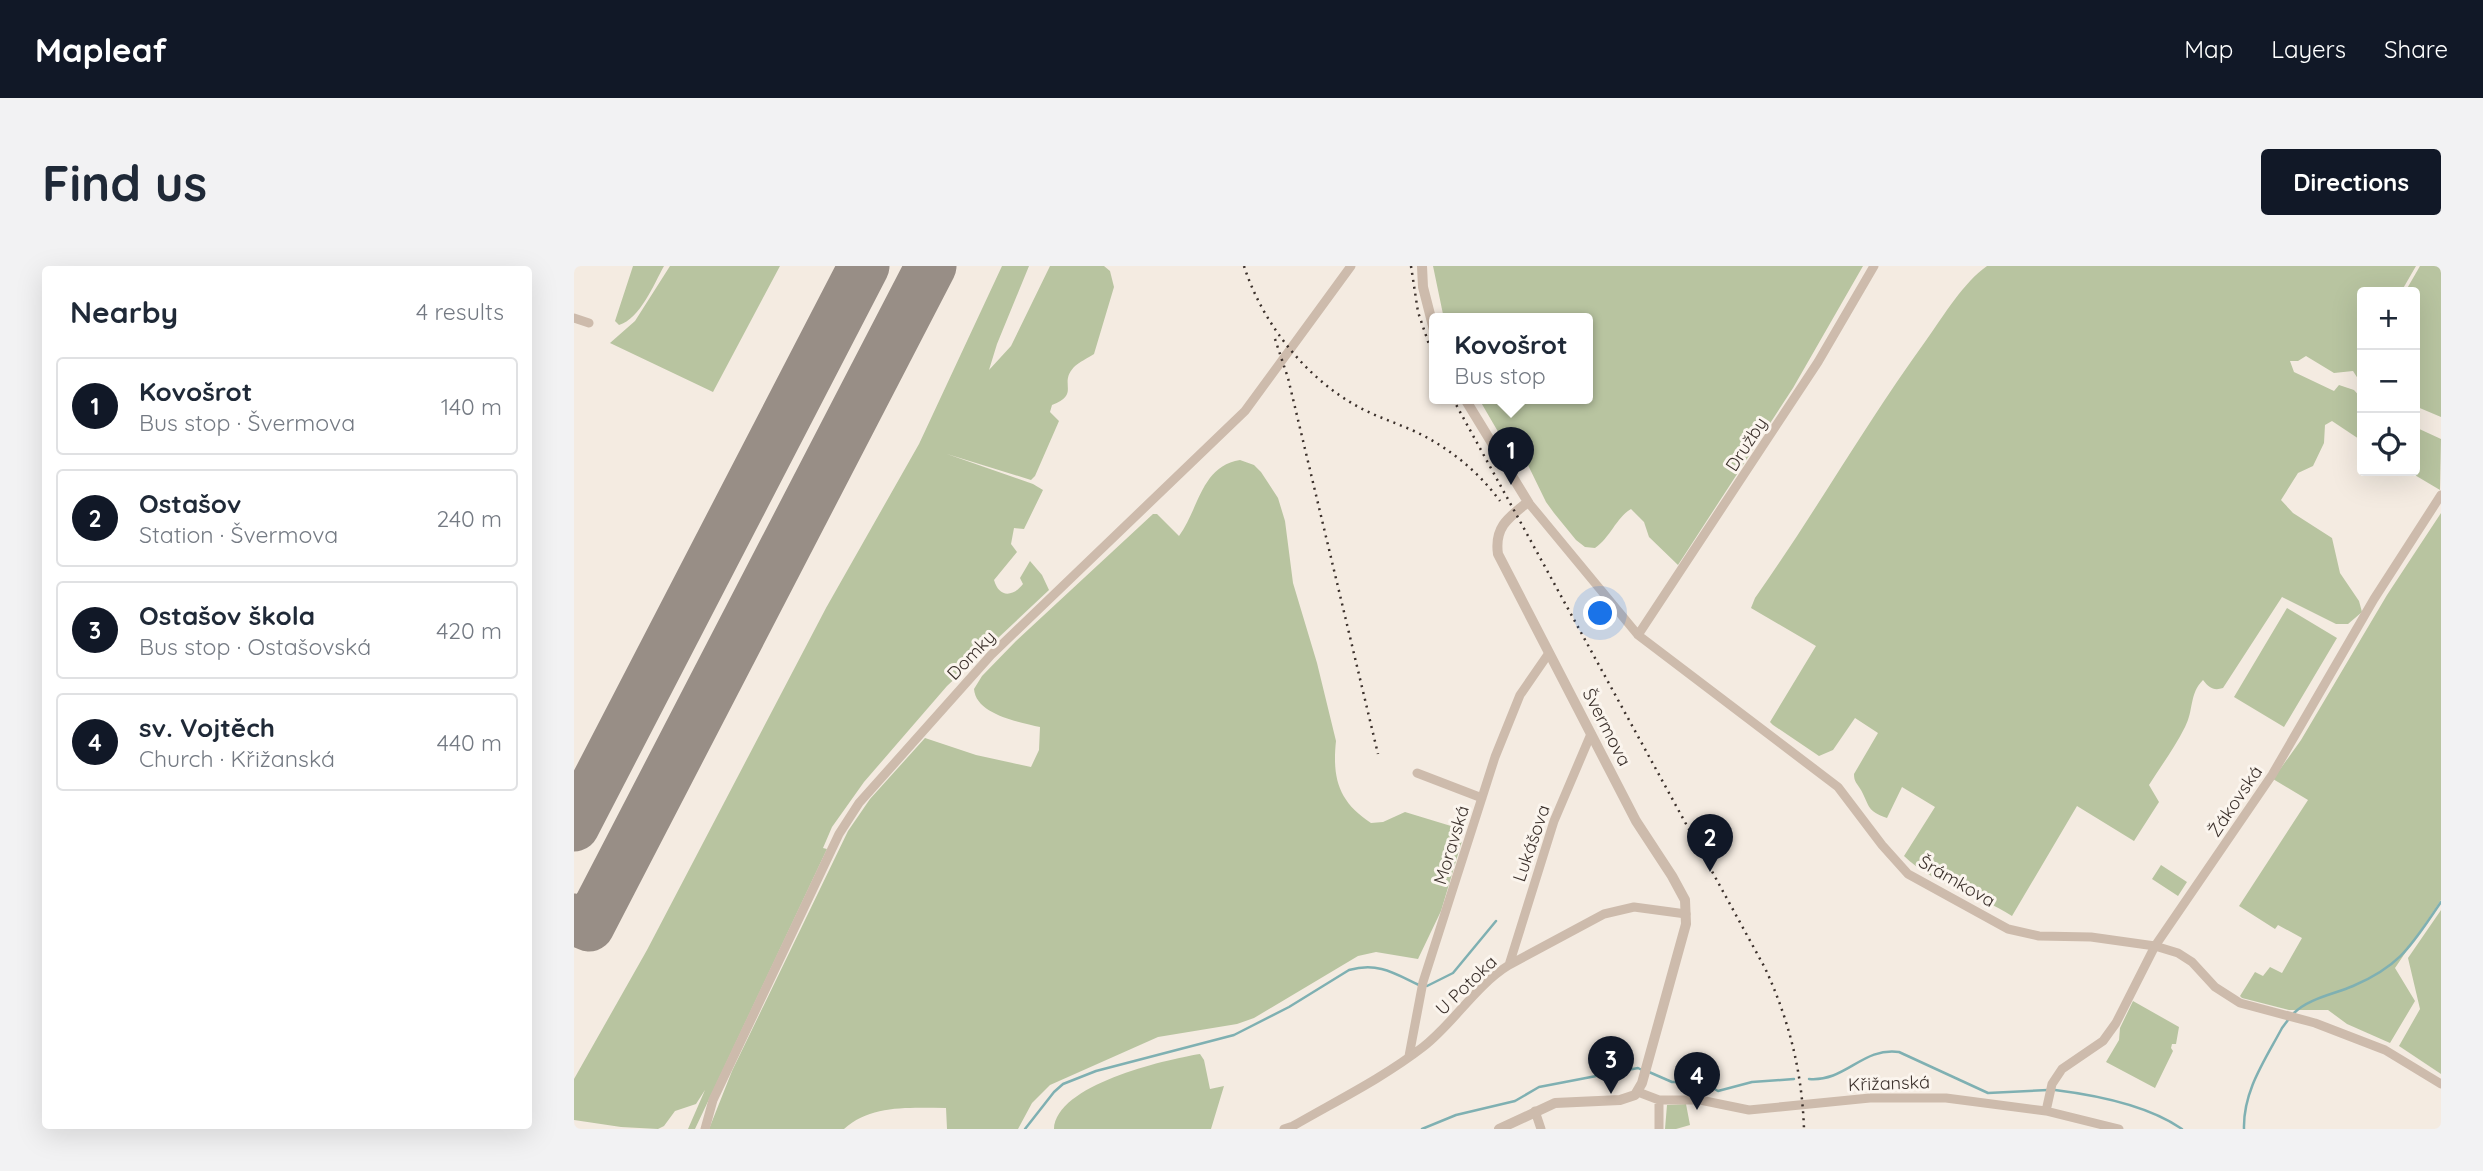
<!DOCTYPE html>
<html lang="en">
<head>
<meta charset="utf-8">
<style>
	body { margin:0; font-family:Quicksand,sans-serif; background:#f2f2f3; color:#1f2937 }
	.controls { position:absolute; right:21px; top:21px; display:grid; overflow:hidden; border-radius:7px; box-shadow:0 7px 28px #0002 }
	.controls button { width:63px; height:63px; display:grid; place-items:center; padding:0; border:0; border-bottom:2px solid #e0e1e3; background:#fff; color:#1f2937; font:35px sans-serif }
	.you { position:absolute; left:1027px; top:348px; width:24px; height:24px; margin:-18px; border:5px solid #fff; border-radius:50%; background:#1a73e8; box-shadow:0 0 0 10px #1a73e833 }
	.badge { display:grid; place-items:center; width:46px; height:46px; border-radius:50%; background:#111827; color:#fff; font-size:23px; font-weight:700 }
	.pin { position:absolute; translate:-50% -58px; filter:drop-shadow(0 2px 4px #0008) }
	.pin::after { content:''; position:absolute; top:37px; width:24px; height:21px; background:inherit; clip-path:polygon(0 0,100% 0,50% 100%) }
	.popup { position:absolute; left:855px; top:47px; width:164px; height:91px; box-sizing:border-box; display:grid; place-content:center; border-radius:7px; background:#fff; filter:drop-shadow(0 2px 5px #0005); font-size:23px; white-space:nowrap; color:#747a83 }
	.popup b { font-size:26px; color:#1f2937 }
	.popup::after { content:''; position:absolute; left:50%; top:100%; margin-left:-14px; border:14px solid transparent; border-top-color:#fff }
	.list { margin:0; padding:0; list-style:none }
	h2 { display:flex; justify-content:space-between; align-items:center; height:91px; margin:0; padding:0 28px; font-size:30px }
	h2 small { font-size:23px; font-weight:400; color:#747a83 }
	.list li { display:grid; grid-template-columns:46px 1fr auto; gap:21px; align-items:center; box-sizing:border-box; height:98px; margin:0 14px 14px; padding:0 14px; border:2px solid #e0e1e3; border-radius:7px }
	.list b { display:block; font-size:26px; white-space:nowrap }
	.list p { margin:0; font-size:23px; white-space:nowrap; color:#747a83 }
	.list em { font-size:23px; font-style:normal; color:#747a83 }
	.icon { flex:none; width:38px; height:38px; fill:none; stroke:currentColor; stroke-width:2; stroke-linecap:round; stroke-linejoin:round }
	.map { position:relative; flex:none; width:1867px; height:863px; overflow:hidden; border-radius:7px }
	header { display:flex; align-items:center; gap:42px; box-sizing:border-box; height:98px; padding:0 35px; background:#111827; color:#fff }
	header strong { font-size:33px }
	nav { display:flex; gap:38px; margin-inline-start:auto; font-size:24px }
	.intro { display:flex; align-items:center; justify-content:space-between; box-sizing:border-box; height:168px; padding:0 42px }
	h1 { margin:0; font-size:49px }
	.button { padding:18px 32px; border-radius:7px; background:#111827; color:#fff; font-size:24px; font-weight:700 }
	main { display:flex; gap:42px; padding:0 42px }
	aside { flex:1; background:#fff; border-radius:7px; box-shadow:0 7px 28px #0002 }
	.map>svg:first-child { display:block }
	.green { fill:#b8c4a0 }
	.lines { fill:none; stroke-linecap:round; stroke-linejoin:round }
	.stream { stroke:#7fb0b2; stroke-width:2.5 }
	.runway { stroke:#988e86; stroke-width:51 }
	.minor { stroke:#cdbbac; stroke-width:9 }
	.tertiary { stroke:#cdbbac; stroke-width:10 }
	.rail { stroke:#3b302b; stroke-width:2.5; stroke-dasharray:2 5; stroke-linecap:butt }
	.labels { text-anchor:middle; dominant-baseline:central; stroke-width:6; stroke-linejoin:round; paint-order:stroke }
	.street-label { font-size:18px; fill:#3b302b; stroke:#fbf5ee }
</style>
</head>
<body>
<header>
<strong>Mapleaf</strong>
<nav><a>Map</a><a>Layers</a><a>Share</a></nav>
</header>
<div class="intro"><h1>Find us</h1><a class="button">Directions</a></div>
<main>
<aside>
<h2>Nearby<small>4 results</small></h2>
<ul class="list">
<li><span class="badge">1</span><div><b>Kovošrot</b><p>Bus stop · Švermova</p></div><em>140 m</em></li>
<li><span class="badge">2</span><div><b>Ostašov</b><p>Station · Švermova</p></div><em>240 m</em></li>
<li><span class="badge">3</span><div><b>Ostašov škola</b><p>Bus stop · Ostašovská</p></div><em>420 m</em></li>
<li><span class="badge">4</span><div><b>sv. Vojtěch</b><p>Church · Křižanská</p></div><em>440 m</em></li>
</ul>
</aside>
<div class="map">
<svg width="1867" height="863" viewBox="0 0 1867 863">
	<rect width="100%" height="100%" fill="#f4ebe1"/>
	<path class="green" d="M59 0H90C80 18 66 53 45 59L41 55Z
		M96 0H206L139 126 36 77 61 55Z
		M428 0H455L423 78 415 104 437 80 476 0H530L536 5 540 21 520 88C514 92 505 96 500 101 484 118 507 128 478 139L476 146 485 155 461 210 457 214 373 188 459 218 469 224 450 263 440 262 437 278 443 286 420 314C425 332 439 331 449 318L446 312 456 295 468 309 475 324 373 420 290 516 258 561 249 582 253 583 121 863H114L131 824 122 838 101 845 90 860 84 863 47 861 0 854V813L73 684 252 342 345 178Z
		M859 0H1289L1219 122 1104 299 1075 271 1070 256 1057 243C1042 252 1036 272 1021 282L1011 281 1002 274 980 247 972 236 952 195 930 176 905 133H1014V53H870Z
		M1413 0H1842L1827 26H1788V86L1783 95 1788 98V119L1779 105 1760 107 1732 90 1724 95H1716L1720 106 1760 125 1765 119 1780 124 1788 133V175L1758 155 1751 159 1750 177 1739 200 1724 207 1707 234 1719 247 1758 272 1766 307 1785 335 1788 346 1774 358H1762L1708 331 1649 422C1640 425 1635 422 1629 414 1615 428 1620 444 1611 461 1601 481 1587 500 1575 519L1585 536 1560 575 1503 540 1438 650C1404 628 1360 619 1330 590L1361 541 1328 521 1313 552C1293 545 1296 541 1287 524 1283 517 1280 516 1280 508L1304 467 1281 452 1259 484 1245 490 1199 459 1196 456 1242 380 1177 342 1181 332C1241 247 1292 157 1353 73 1370 49 1390 16 1413 0Z
		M1846 0H1867V151L1841 140V26H1831Z
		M1841 161 1867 173 1866 224 1834 205H1841Z
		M666 194 680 199 687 206 704 232 711 255 719 317 743 397 762 475C758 513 765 536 797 557L809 556 831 546 877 560 883 565 888 575 867 645 844 693 802 686 784 690 680 752 663 758 584 771 476 819 458 837 444 863H373L372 842C338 842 297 838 270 863H135L158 805 274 565 296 533 351 472 402 489 457 501 465 484 466 461C446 456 402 449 400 423L408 410 442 375 579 248H583L605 270C625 243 627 200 666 194Z
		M1867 247V634L1821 702 1841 735 1816 777 1773 758 1754 744H1715L1668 732 1666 730 1681 706 1689 710 1696 701 1708 707 1728 672 1704 659 1701 663 1665 640 1734 534 1699 513 1727 474 1813 329Z
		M1713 342 1763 372 1710 461 1660 431Z
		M1587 599 1613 616 1604 630 1578 613Z
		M1867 644V808L1825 780 1846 743 1834 692Z
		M1559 735 1605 761 1602 778H1598L1597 782 1599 785 1581 822 1532 796 1545 774 1546 762Z
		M626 788 630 794 636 823 650 820 637 863H480C482 819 589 794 626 788Z
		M1112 838 1116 859 1102 863H1091L1093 839Z"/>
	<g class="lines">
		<path class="stream" d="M853 720 879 707 922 655
			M1720 747C1735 732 1761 728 1779 720 1828 699 1838 678 1867 636
			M1075 806 1098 816H1128L1144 825 1178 816 1220 813
			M1235 813C1272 816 1288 781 1325 786L1414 827 1474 824
			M1481 824C1521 829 1575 840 1608 863
			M451 863 480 826 489 818 522 805 660 769 715 741 775 704C804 696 820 707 845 719
			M848 863 882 849 941 835 965 821 1064 802 1068 804
			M1670 863C1669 825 1691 794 1708 762L1714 754"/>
		<path class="runway" d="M0 560 290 0
			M0 653 15 660 357 0"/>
		<path class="minor" d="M0 52 15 57
			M954 236 1064 369 1264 521 1308 579 1334 608 1434 663 1465 670 1517 671 1581 680 1604 687 1618 696 1641 721 1666 737 1741 757 1811 784 1867 818
			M1064 369 1244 96 1300 0
			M843 507 908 532
			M935 699 980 555 1017 468
			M835 790 849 716 921 491 946 429 975 387
			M1064 826 1085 834H1126L1175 844 1296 832H1372L1472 845 1545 863
			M961 845 967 863
			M1472 845 1478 818 1488 803 1529 775 1542 757 1581 680 1698 509 1800 333 1867 229
			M131 863 139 834 265 568 285 537 417 389 671 145 777 0
			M710 863 719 860C762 835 809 812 849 781 880 757 901 720 935 699L1030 648 1060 641 1112 648
			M1085 863V834"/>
		<path class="tertiary" d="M848 0 849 21 860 64
			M891 133 954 236C935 251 920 261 924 288L1062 555 1098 610 1111 634 1112 658 1068 817 1061 829 1046 834 981 837 925 863"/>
		<path class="rail" d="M670 0C688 56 730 110 781 139 800 150 820 156 840 165 874 181 903 204 926 235
			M837 0 844 46 860 93
			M701 73 714 112 804 488
			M879 133 1191 702C1215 754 1228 805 1230 863"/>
	</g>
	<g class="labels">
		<g class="street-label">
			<text transform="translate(1172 178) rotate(-57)">Družby</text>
			<text transform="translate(397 389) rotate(-46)">Domky</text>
			<text transform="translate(1033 461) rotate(63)">Švermova</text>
			<text transform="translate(1661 535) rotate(-56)">Žákovská</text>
			<text transform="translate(957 577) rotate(-71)">Lukášova</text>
			<text transform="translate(877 579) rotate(-73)">Moravská</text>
			<text transform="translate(1383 615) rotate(30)">Šrámkova</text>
			<text transform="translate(892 719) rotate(-44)">U Potoka</text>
			<text transform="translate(1315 817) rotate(-2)">Křižanská</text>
		</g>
	</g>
</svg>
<div class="controls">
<button>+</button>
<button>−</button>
<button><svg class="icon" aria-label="locate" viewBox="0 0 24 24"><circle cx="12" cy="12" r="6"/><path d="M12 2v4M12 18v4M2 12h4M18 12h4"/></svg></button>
</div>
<div class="you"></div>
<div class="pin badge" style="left:937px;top:219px">1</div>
<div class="popup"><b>Kovošrot</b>Bus stop</div>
<div class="pin badge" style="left:1136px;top:606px">2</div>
<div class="pin badge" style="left:1037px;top:828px">3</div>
<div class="pin badge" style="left:1123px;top:844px">4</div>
</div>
</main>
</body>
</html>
